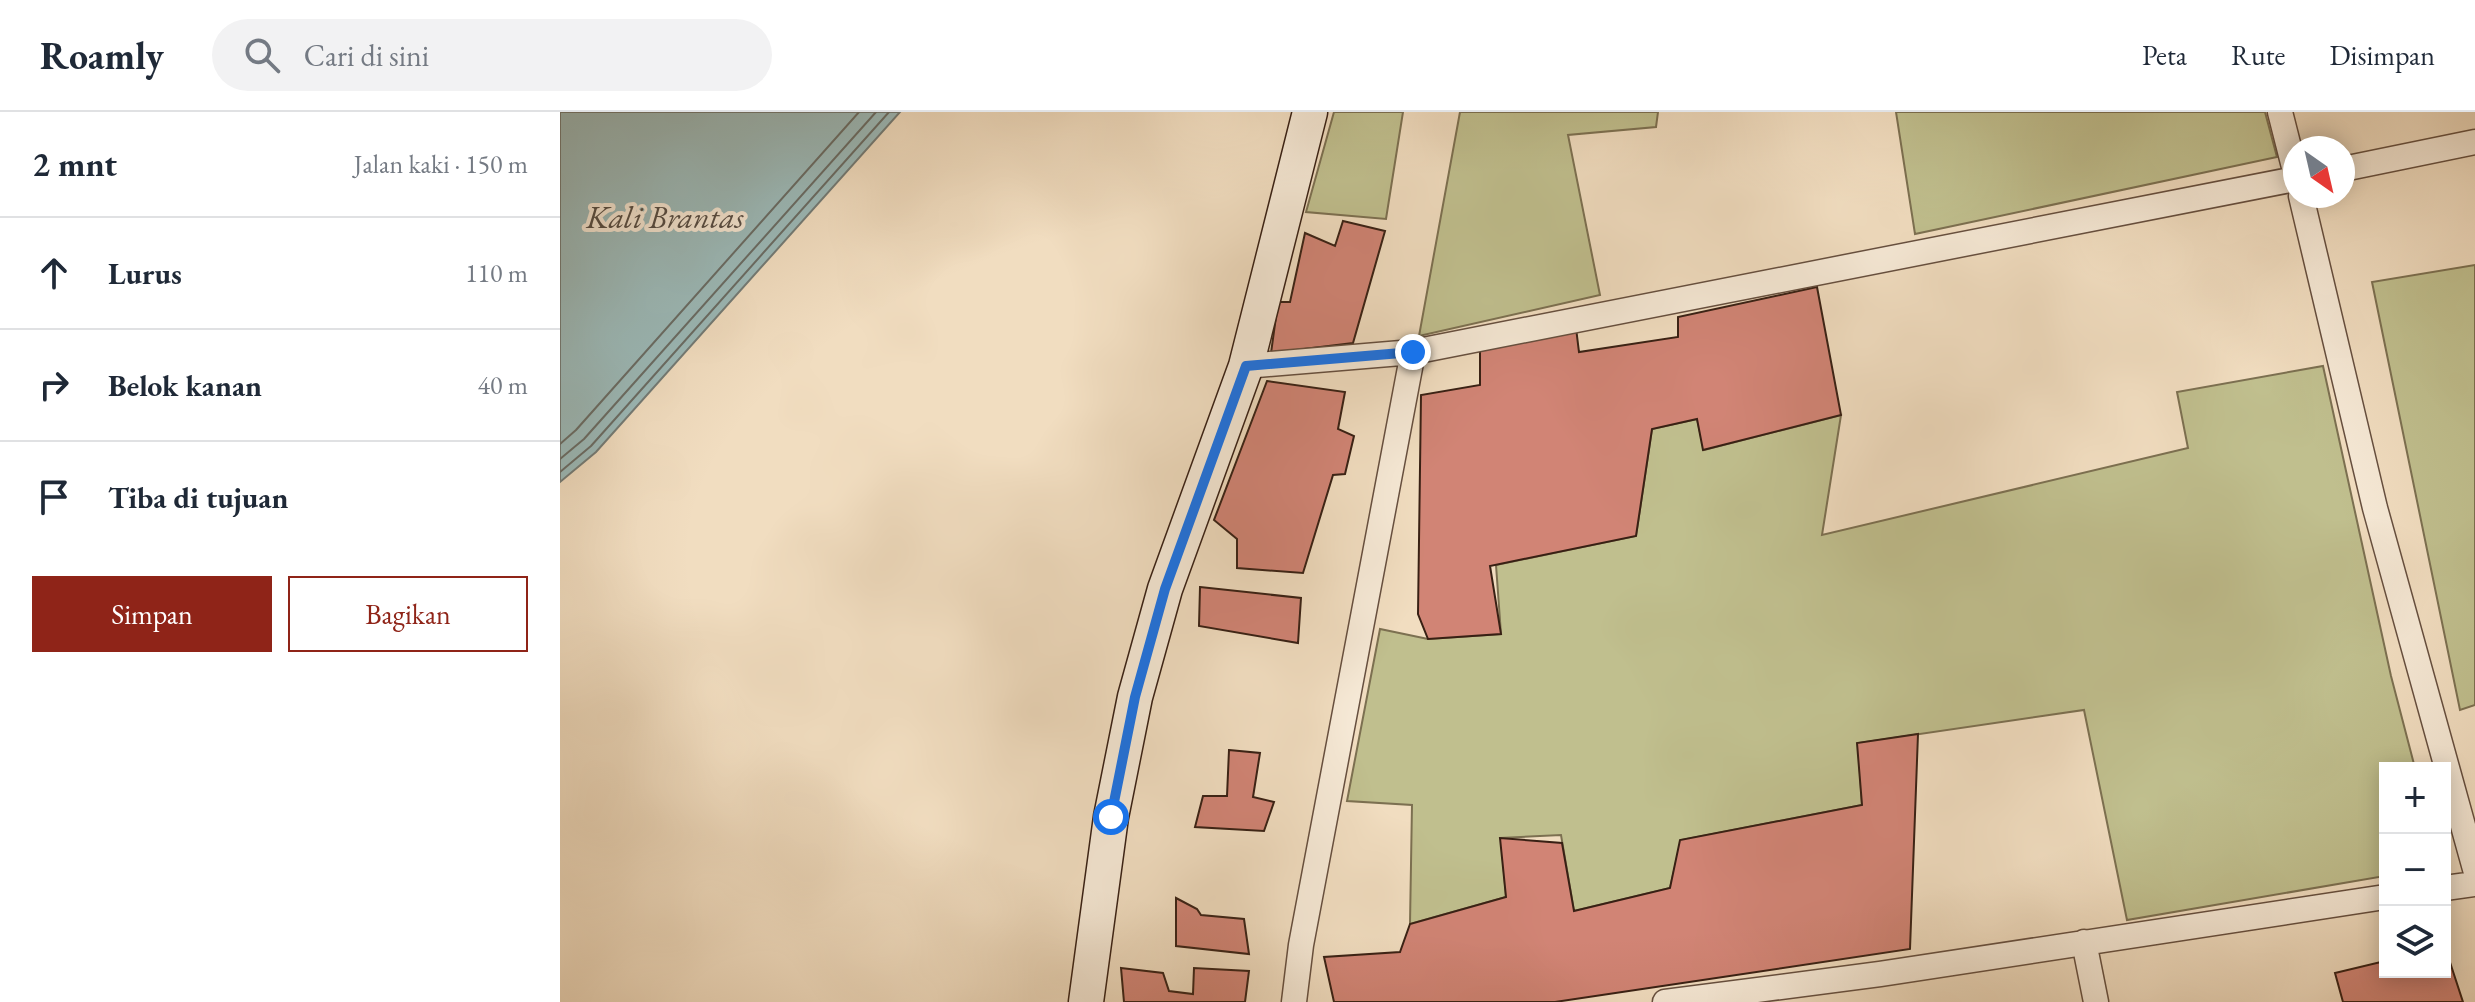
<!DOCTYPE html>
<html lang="id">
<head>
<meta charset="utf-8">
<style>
	body { margin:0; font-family:"EB Garamond",serif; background:#f2f2f3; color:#1f2937 }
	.controls { position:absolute; right:24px; bottom:24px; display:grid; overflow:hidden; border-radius:0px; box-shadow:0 4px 20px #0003 }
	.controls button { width:72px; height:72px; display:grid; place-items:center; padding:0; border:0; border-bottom:2px solid #e0e1e3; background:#fff; color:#1f2937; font:40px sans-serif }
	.compass { position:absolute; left:1723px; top:24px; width:72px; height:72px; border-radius:50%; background:#fff; box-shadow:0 4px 20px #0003; rotate:146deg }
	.stop { position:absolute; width:24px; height:24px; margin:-18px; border:6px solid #1a73e8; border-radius:50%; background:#fff }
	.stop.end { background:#1a73e8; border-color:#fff; box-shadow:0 2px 8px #0008 }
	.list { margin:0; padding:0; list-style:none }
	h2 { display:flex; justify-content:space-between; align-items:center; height:104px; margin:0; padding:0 32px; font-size:34px }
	h2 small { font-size:26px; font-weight:400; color:#747a83 }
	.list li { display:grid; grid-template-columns:52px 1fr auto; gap:24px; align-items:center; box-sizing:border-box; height:112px; padding:0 32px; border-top:2px solid #e0e1e3 }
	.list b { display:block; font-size:30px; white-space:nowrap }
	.list em { font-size:26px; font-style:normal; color:#747a83 }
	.actions { display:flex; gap:16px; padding:24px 32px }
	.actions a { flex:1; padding:18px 0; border:2px solid #8f2418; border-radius:0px; text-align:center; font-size:28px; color:#8f2418 }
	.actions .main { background:#8f2418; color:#fff }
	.icon { flex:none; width:44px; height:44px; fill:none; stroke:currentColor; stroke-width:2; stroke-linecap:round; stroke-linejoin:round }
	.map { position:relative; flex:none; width:1915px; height:890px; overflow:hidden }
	header { display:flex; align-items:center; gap:48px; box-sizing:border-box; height:112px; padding:0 40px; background:#fff; border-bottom:2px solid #e0e1e3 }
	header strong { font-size:38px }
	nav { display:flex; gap:44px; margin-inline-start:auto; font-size:28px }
	.search { width:560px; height:72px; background:#f2f2f3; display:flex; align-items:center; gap:20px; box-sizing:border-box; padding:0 28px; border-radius:44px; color:#747a83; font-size:30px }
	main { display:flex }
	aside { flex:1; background:#fff }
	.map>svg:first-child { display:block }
	.green { fill:#c0bf8e; stroke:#7c7051; stroke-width:2 }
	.water { fill:#9cbab9; stroke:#747c77; stroke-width:2 }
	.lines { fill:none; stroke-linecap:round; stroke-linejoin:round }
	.shore { stroke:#6a6d66; stroke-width:2 }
	.building { fill:#d18475; stroke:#382014; stroke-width:2 }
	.minor-casing { stroke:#664f3f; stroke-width:27 }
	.secondary-casing { stroke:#382014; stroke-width:37 }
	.minor { stroke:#f6e9d6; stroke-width:24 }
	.secondary { stroke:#f6e9d6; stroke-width:34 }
	.route { stroke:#1a73e8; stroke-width:10 }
	.labels { text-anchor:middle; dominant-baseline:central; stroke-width:8; stroke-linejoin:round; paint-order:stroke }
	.water-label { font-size:32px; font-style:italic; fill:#564e46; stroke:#f6e9d6 }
</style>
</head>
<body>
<header>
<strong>Roamly</strong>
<div class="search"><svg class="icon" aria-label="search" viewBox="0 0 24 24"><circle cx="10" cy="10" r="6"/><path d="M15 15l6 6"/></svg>Cari di sini</div>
<nav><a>Peta</a><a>Rute</a><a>Disimpan</a></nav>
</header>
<main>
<aside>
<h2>2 mnt<small>Jalan kaki · 150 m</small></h2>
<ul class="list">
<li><svg class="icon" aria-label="ahead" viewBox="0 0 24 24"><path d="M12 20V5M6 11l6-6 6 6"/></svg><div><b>Lurus</b></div><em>110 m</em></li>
<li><svg class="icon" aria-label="right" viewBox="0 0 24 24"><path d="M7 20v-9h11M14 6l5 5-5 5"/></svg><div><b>Belok kanan</b></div><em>40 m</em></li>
<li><svg class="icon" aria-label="arrive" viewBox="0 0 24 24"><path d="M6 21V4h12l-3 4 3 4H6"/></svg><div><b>Tiba di tujuan</b></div></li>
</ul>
<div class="actions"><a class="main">Simpan</a><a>Bagikan</a></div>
</aside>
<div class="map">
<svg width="1915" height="890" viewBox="0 0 1915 890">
	<rect width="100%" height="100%" fill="#f1ddc0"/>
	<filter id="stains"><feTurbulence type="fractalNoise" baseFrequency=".0025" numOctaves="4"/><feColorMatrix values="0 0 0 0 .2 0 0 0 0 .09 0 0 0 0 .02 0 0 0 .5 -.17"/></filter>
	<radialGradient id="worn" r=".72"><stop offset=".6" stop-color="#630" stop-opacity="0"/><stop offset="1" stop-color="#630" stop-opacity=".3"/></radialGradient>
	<path class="green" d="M774 0H843L826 107 746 100Z
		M900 0H1098L1096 15 1008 23 1040 183 859 224Z
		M1336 0H1705L1717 45 1355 122Z
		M1915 153V593L1900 598 1812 170Z
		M1763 254 1831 564 1855 656H1825V764L1567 808 1524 598 1298 631 1302 693 1121 728 1110 776 1014 799 1001 723 941 726 946 785 850 812 852 693 787 689 820 517 868 527 941 522 936 453 1076 424 1092 317 1137 307 1144 338 1281 303 1262 423 1628 336 1617 280Z"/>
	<path class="water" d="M0 0H340L36 340 0 370Z"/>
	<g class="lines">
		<path class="shore" d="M0 332 16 318 299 0
			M0 347 24 327 316 0
			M0 360 31 334 329 0"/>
	</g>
	<path class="building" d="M783 109 825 119 793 231 711 241 718 190H730L745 121 775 134Z
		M1257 175 1281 303 1143 338 1137 307 1092 317 1076 424 930 454 941 522 868 527 858 502 861 283 920 273V233L1016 216 1019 240 1118 225V205Z
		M707 269 785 280 778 317 794 324 785 362 773 363 743 461 677 456V427L654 408Z
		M640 475 741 486 738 531 639 514Z
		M1358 622 1350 837 995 890H774L764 845 840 840 850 812 946 785 940 726 1002 731 1014 799 1110 776 1120 728 1302 693 1297 631Z
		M669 638 700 641 693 685 714 690 704 719 635 715 643 684H667Z
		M616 786 637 797 641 803 684 807 689 842 616 834Z
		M1885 835 1903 890H1783L1775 861 1825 849V860H1885Z
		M561 856 603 861 609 879 633 882 634 856 689 859 685 890H564Z"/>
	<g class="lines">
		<defs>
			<path id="minor" d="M1720 0 1735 59
				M1783 57 1915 30
				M1741 84 1815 396 1915 757
				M686 254 853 240 1735 67
				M1885 776 1915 772
				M1524 830 1536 890
				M734 890 741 833 853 240
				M1105 890 1320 862 1825 785"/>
			<path id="secondary" d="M526 890 551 705 575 585 605 477 686 254 750 0"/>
		</defs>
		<use href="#minor" class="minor-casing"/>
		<use href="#secondary" class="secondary-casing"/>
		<use href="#minor" class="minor"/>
		<use href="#secondary" class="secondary"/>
	</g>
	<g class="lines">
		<path class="route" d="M551 705 575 585 605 477 686 254 853 240"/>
	</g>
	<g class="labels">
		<g class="water-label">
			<text x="105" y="105">Kali Brantas</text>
		</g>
	</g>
	<rect width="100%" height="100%" filter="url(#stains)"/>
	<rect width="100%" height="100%" fill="url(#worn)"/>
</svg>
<div class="controls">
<button>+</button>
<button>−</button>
<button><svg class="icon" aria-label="layers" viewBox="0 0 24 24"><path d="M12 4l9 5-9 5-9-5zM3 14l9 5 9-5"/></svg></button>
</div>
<svg class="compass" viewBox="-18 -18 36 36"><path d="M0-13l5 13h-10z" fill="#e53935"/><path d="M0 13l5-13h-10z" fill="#747a83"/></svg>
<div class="stop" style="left:551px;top:705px"></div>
<div class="stop end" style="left:853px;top:240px"></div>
</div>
</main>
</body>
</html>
